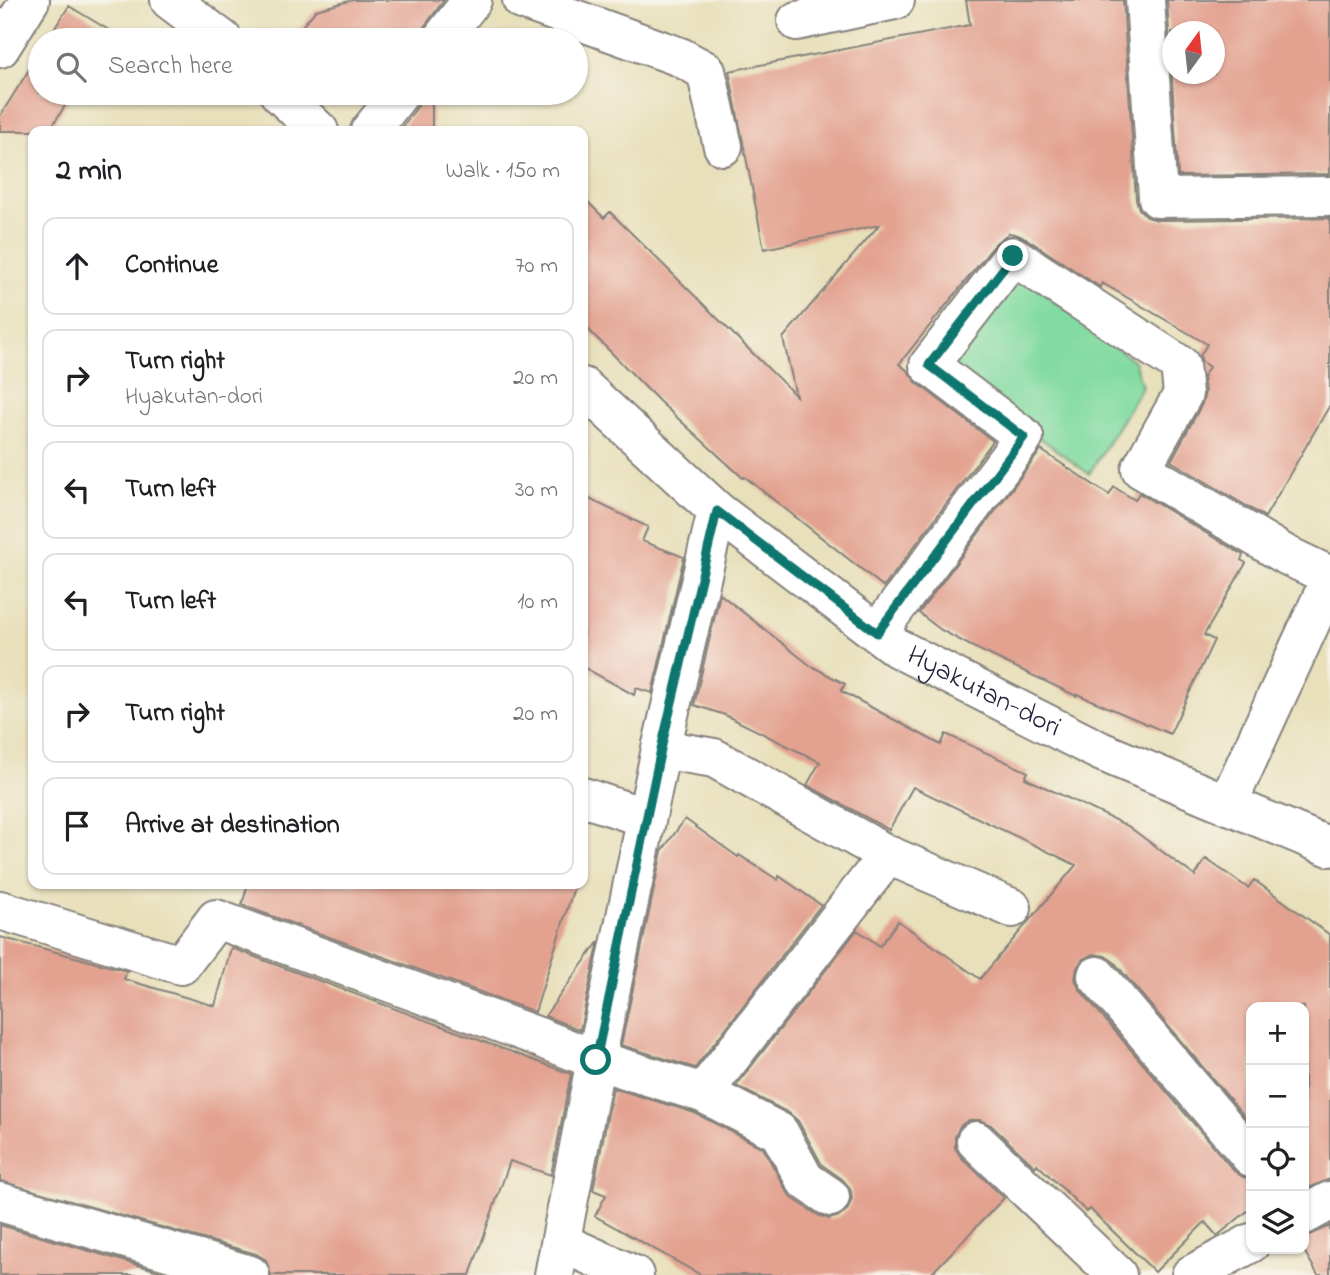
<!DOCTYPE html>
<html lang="en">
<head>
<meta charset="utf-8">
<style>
	body { margin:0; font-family:"Indie Flower",sans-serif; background:#f2f2f2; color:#202124 }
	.controls { position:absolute; right:21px; bottom:21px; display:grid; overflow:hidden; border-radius:14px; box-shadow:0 2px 5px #0004 }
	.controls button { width:63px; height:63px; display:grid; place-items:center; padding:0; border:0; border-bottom:2px solid #e0e0e0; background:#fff; color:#202124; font:35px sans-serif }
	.compass { position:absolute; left:1162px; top:21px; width:63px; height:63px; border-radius:50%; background:#fff; box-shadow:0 2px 5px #0004; rotate:15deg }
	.stop { position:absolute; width:21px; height:21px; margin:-16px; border:5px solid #0f766e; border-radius:50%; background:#fff }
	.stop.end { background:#0f766e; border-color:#fff; box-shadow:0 2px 7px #0008 }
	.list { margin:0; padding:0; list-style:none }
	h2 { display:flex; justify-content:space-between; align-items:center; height:91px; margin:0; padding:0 28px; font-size:30px }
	h2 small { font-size:23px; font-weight:400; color:#757577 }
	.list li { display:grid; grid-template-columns:46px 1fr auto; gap:21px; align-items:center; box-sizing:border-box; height:98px; margin:0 14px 14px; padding:0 14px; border:2px solid #e0e0e0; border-radius:14px }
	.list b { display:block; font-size:26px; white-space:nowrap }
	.list p { margin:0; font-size:23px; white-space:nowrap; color:#757577 }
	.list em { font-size:23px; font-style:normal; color:#757577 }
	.icon { flex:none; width:38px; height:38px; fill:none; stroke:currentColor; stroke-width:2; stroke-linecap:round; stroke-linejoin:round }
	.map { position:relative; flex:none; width:1330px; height:1275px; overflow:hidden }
	.search { position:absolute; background:#fff; box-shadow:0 2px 5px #0004; left:28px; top:28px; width:560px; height:77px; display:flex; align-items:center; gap:18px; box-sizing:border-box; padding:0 24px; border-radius:38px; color:#757577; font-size:26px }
	.panel { position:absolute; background:#fff; box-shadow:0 2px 5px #0004; left:28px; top:126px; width:560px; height:763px; border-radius:14px }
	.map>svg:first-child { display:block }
	.green { fill:#82dba1; stroke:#527e6e; stroke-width:2 }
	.building { fill:#e3a190; fill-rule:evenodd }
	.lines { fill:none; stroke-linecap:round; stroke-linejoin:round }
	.minor-casing { stroke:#85817b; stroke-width:42 }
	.minor { stroke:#fff; stroke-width:38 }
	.route { stroke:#0f766e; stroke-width:9 }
	.labels { text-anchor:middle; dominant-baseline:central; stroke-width:6; stroke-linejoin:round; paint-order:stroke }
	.street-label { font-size:28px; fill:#22223b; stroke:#f7f3e8 }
</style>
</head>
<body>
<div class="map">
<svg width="1330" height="1275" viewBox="0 0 1330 1275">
	<rect width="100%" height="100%" fill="#f7f3e8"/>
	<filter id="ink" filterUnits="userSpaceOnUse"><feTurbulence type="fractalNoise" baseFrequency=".0143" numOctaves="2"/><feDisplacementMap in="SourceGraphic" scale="14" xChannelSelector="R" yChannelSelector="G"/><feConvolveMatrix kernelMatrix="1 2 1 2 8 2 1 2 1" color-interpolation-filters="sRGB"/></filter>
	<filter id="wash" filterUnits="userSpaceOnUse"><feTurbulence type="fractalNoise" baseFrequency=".00686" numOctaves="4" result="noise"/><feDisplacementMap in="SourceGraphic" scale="28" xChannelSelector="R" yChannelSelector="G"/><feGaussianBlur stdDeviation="1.57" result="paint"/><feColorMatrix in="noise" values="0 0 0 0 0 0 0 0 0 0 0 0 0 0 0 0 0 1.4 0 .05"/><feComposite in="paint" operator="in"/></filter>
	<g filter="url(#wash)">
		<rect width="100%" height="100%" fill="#e8e0bb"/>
		<path class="green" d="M1014 270 1134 361 1142 387 1089 474 941 365Z"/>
		<g id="blocks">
			<path class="building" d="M353 0H444L424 27 420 40 291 39 316 10Z
				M966 0H1123L1136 199 1139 209 1147 217 1158 220 1330 218V405L1265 517 1171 461 1202 404 1205 392 1203 377 1209 367 1202 362 1200 356 1207 344 1102 283 1100 287 1025 238 1015 234 1009 233 996 243 899 364 908 371 916 382 993 441 884 587 745 477 743 478 659 401 583 324V197L604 218 610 212 796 396 783 338 879 225 764 249 729 71 970 25Z
				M1167 0H1330V174L1178 176ZM1172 32H1214V74H1172Z
				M69 6 112 32 107 40H47Z
				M40 52V93H73L49 131H0V116Z
				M421 93H432V131H399L418 106Z
				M1041 450 1109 495 1114 487 1135 500 1139 493 1243 555 1241 560 1246 563 1204 635 1214 640 1170 734 1077 694 1076 696 971 646 941 630 919 613Z
				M583 496 648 527 642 541 684 557 652 693 636 688 634 695 583 667Z
				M720 594 811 666 845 684 841 691 941 745 946 734 1028 772 1025 778 1128 826 1195 876 1206 859 1248 888 1254 880 1330 935V1179L1304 1190V1007H1251V1124L1114 962 1105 956 1094 954 1083 959 1077 968 1075 979 1080 990 1234 1171 1243 1177 1251 1178V1208L1217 1236 1205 1222 1155 1272 1090 1209 1087 1212 1037 1164 1035 1167 991 1125 980 1120H969L960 1126 955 1137V1148L961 1157 1004 1198 930 1275H701L595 1216 606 1195 593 1190 613 1088 695 1113 763 1148 786 1190 792 1198 818 1215 829 1219 840 1216 848 1209 852 1198 850 1188 842 1179 822 1165 798 1121 789 1113 736 1086 857 930 880 946 898 921 980 979 1076 865 913 787 889 830 807 785 820 762 725 715 694 705Z
				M685 819 738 857 739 855 778 880 779 876 821 905 695 1068 621 1045 662 851Z
				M248 884H575L535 1012 242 905Z
				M0 937 127 971 124 979 215 1006 231 948 571 1074 551 1175 510 1161 470 1275H271L266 1260 256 1254 0 1181Z
				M599 941 580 1030 545 1016Z
				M0 1225 172 1275H0Z
				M1330 1226V1275H1318L1303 1249 1304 1237Z"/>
		</g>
	</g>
	<g filter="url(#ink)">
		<use href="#blocks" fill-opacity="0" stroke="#85817b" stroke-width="2"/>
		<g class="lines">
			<defs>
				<g id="minor">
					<path d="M170 0 223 40"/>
					<path d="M522 0 680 57 706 71 723 146"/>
					<path d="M1145 0 1158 198 1330 196"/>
					<path d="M797 21 895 0"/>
					<path d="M441 40 472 0"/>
					<path d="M0 48 30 0"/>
					<path d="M279 93 319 131"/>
					<path d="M370 131 400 93"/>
					<path id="s1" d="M583 387 717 511 897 648 1100 751 1330 847"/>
					<path d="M877 633 1024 437 929 365 1013 256 1180 365 1183 394 1141 469 1286 555 1330 576"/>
					<path d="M661 749 714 758 888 855 703 1093"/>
					<path d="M583 797 646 818"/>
					<path d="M1227 805 1330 580"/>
					<path d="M888 855 1012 908"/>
					<path d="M0 910 181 965 216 919 536 1036 596 1060 703 1093 779 1132 805 1180 830 1197"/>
					<path d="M1097 976 1251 1157"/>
					<path d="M976 1141 1117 1275"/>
					<path d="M0 1202 250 1275"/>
					<path d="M1304 1215 1330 1201"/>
					<path d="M562 1243 634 1275"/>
					<path d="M554 1275 596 1060 661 749 717 511"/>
					<path d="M1191 1275 1251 1243"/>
				</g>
			</defs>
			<use href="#minor" class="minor-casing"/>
			<use href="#minor" class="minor"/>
		</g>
	</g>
	<g class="lines" filter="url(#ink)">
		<path class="route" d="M596 1060 661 749 717 511 877 633 1024 437 929 365 1013 256"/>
	</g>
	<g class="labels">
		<g class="street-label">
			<text stroke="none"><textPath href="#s1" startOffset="506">Hyakutan-dori</textPath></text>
		</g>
	</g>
</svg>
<div class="controls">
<button>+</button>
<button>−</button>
<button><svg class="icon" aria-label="locate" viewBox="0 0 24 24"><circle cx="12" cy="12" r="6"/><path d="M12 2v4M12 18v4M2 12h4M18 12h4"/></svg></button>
<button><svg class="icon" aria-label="layers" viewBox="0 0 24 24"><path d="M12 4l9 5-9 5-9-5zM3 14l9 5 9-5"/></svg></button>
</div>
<svg class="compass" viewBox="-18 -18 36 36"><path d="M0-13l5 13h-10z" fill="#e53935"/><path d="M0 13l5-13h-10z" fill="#757577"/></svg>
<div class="stop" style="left:596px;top:1060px"></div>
<div class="stop end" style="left:1013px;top:256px"></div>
<div class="search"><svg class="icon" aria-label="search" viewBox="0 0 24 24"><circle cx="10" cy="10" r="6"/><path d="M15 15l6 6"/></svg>Search here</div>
<section class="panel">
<h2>2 min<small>Walk · 150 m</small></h2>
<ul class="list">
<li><svg class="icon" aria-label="ahead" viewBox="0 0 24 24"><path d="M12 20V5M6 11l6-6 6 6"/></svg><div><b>Continue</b></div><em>70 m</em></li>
<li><svg class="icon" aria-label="right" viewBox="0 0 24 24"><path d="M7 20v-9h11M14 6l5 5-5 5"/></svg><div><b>Turn right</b><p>Hyakutan-dori</p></div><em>20 m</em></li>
<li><svg class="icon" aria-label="left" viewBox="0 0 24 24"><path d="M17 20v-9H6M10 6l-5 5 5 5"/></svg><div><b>Turn left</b></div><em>30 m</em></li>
<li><svg class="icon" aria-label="left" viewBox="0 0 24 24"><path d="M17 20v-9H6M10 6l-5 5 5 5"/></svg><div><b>Turn left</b></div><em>10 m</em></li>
<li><svg class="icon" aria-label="right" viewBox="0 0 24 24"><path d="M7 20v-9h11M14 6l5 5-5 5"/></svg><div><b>Turn right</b></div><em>20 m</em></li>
<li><svg class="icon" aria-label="arrive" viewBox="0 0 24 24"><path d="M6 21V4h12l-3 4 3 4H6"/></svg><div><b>Arrive at destination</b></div></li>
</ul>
</section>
</div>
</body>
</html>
